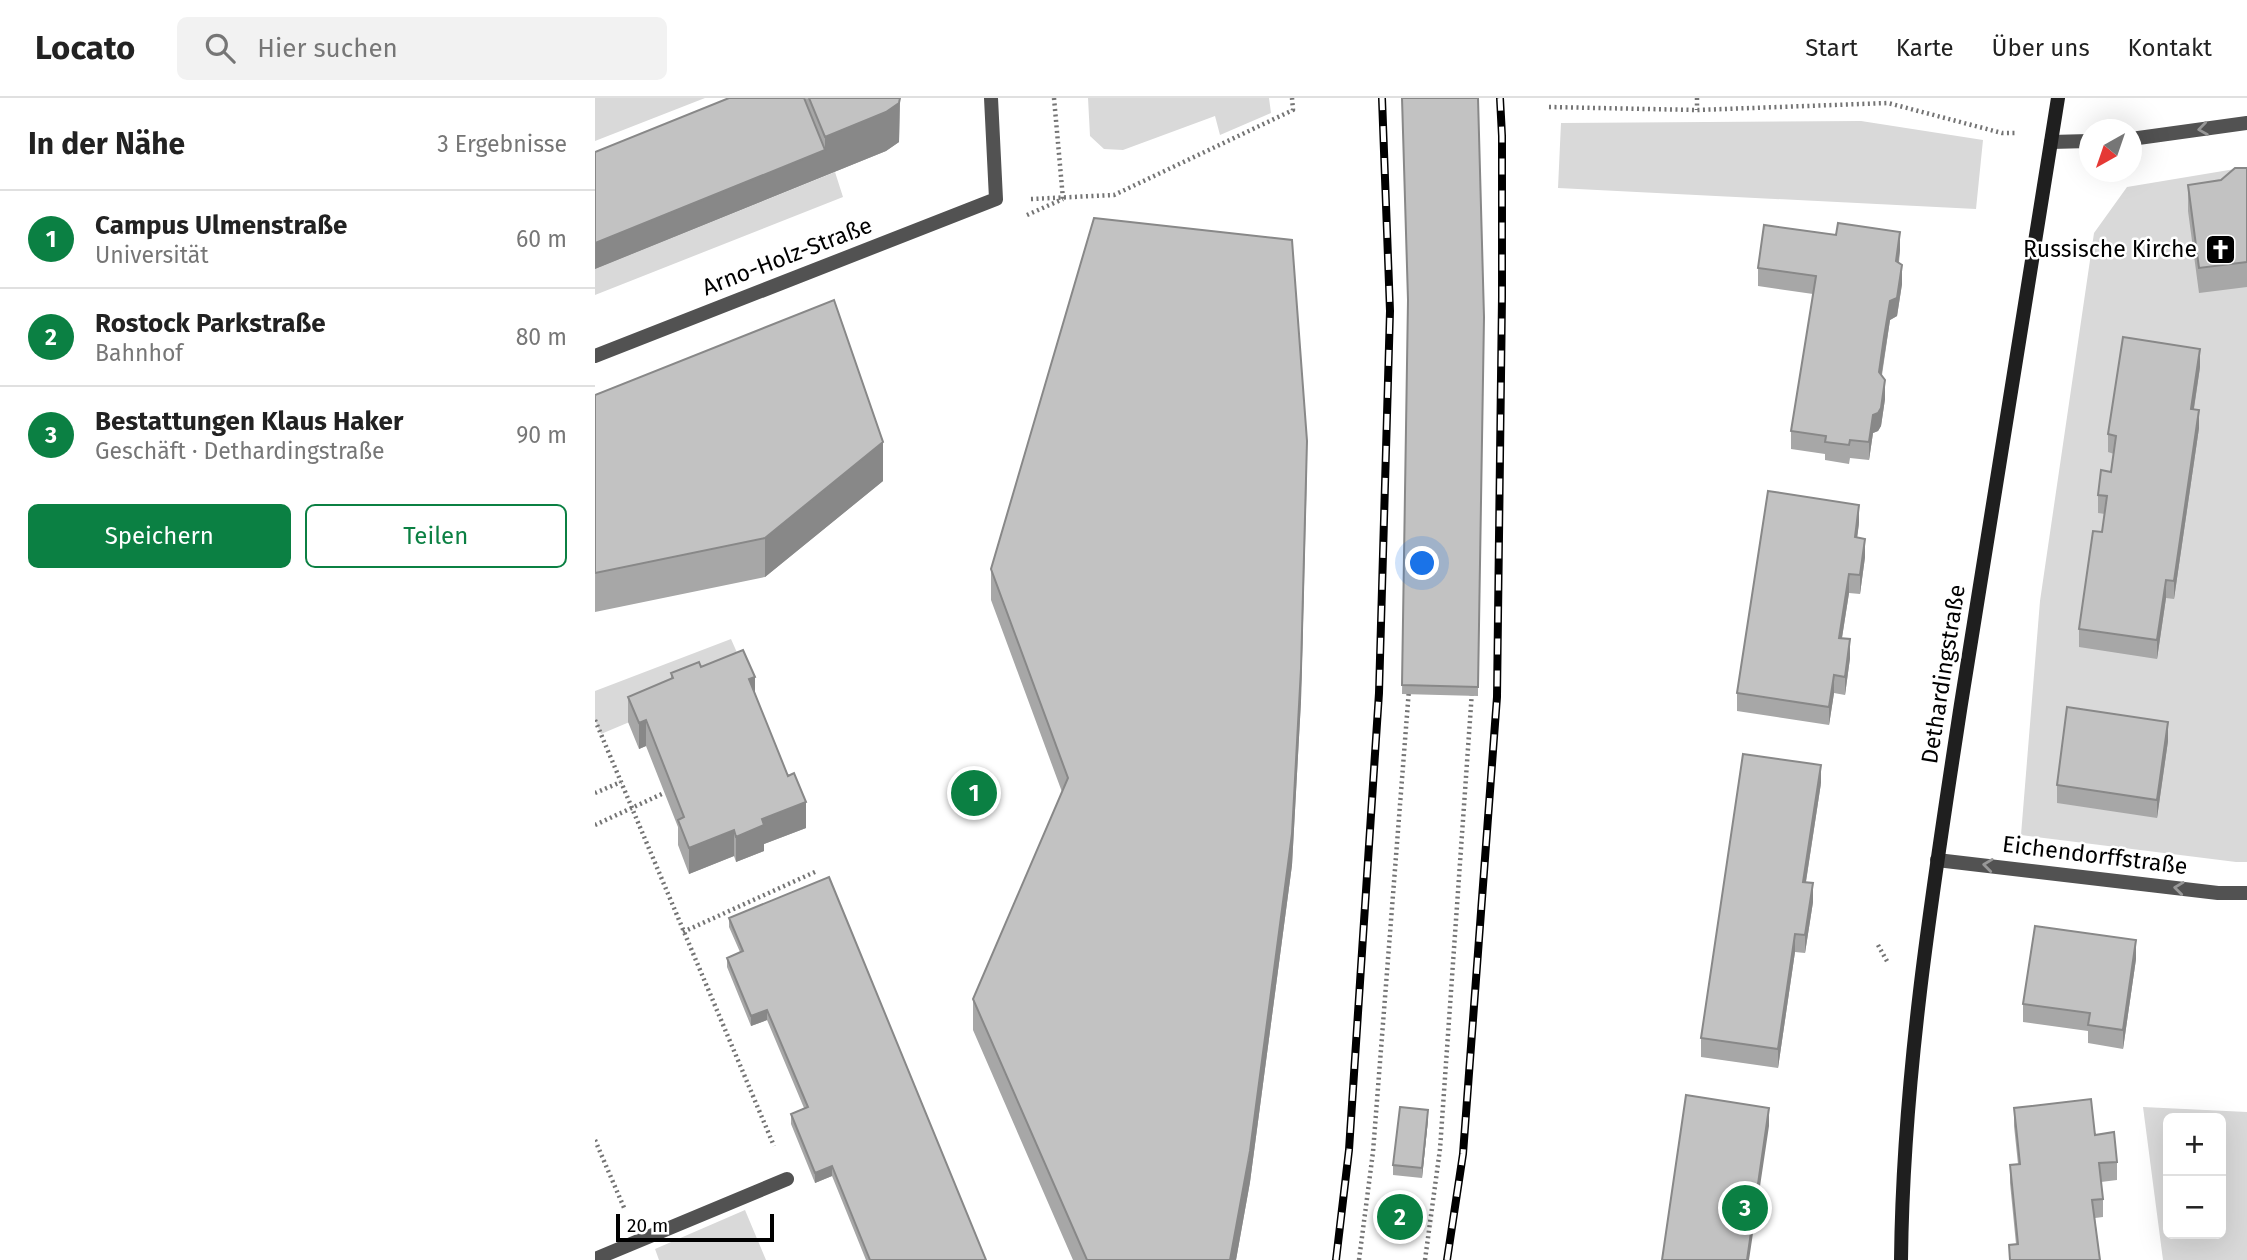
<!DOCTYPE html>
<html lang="de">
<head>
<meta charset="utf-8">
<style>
	body { margin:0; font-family:"Fira Sans",sans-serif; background:#f2f2f2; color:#222 }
	.controls { position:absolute; right:21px; bottom:21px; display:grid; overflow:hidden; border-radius:10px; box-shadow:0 7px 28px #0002 }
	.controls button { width:63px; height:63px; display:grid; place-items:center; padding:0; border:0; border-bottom:2px solid #e0e0e0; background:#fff; color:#222; font:35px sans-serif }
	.compass { position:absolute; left:1484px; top:21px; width:63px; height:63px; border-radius:50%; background:#fff; box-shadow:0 7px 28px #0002; rotate:220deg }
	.scale { position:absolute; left:21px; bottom:18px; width:158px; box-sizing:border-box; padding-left:7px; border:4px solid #000; border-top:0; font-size:19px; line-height:24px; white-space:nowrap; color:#000; -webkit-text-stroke:5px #fff; paint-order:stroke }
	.you { position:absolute; left:828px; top:466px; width:24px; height:24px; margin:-18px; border:5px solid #fff; border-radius:50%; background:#1a73e8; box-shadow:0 0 0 10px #1a73e833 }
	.badge { display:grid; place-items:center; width:46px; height:46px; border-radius:50%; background:#0b8043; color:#fff; font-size:23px; font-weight:700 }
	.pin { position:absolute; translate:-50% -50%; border:4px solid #fff; box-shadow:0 2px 7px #0006 }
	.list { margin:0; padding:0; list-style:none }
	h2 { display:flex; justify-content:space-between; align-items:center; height:91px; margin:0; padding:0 28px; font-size:30px }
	h2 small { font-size:23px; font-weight:400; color:#767676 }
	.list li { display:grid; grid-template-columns:46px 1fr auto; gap:21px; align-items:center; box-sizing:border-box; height:98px; padding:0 28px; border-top:2px solid #e0e0e0 }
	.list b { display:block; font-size:26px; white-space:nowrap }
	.list p { margin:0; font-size:23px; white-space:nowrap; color:#767676 }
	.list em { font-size:23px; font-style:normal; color:#767676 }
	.actions { display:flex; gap:14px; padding:21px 28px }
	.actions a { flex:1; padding:16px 0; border:2px solid #0b8043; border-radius:10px; text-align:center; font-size:24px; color:#0b8043 }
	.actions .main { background:#0b8043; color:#fff }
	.icon { flex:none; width:38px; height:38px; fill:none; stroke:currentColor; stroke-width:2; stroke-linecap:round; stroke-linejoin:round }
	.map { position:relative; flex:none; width:1652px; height:1162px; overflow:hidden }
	header { display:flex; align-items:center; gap:42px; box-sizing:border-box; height:98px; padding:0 35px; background:#fff; border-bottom:2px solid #e0e0e0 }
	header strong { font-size:33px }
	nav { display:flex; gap:38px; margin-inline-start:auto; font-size:24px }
	.search { width:490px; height:63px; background:#f2f2f2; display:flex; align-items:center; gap:18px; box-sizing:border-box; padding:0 24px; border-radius:10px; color:#767676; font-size:26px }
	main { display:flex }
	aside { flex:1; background:#fff }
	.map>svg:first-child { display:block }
	.green { fill:#d9d9d9; fill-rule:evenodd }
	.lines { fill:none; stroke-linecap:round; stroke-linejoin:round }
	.path { stroke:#747474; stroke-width:4.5; stroke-dasharray:2 3.5; stroke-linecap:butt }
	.street { stroke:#525252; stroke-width:14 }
	.secondary { stroke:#1f1f1f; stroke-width:14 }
	.rail-casing { stroke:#000; stroke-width:8 }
	.rail { stroke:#fff; stroke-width:5; stroke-dasharray:16; stroke-linecap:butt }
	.wall { fill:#a7a7a7 }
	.shaded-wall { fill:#888 }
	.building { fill:#c2c2c2; stroke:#888; stroke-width:2 }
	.oneway { stroke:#979797 }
	.labels { text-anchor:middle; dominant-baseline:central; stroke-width:5; stroke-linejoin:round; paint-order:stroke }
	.poi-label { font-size:23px; fill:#000; stroke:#fff; text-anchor:end }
	.street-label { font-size:23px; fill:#000; stroke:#fff }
</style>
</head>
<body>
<header>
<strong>Locato</strong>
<div class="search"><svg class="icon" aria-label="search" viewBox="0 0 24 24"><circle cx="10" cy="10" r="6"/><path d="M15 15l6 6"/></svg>Hier suchen</div>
<nav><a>Start</a><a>Karte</a><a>Über uns</a><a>Kontakt</a></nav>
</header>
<main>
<aside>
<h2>In der Nähe<small>3 Ergebnisse</small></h2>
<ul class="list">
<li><span class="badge">1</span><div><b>Campus Ulmenstraße</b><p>Universität</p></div><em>60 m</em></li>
<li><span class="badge">2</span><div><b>Rostock Parkstraße</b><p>Bahnhof</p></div><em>80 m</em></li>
<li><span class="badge">3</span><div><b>Bestattungen Klaus Haker</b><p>Geschäft · Dethardingstraße</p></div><em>90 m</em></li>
</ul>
<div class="actions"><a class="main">Speichern</a><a>Teilen</a></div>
</aside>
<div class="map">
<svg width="1652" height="1162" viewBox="0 0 1652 1162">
	<rect width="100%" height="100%" fill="#fff"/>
	<path class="green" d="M0 0H110L0 43Z
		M493 0H674L676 15 625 37 620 18 528 52 509 51 495 38Z
		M1266 23 1388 42 1381 111 963 90 966 25Z
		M1652 69V764H1641L1426 737 1445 503 1499 135 1532 89Z
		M240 74 248 99 0 197V171Z
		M136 541 151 575 6 636 0 622V593Z
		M1548 1009 1652 1014V1162H1568ZM1573 1020H1626V1136H1573Z
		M150 1112 171 1162H64L60 1151Z"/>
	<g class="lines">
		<path class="path" d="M459 0 468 101
			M1102 0V12
			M954 9 1102 12 1293 5 1407 35H1422
			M436 101 519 97 698 12 697 0
			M432 117 468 101
			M0 622 179 1048
			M0 695 26 684
			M0 727 69 695
			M88 834 222 773
			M1283 847 1293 865
			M0 1042 30 1112
			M764 1162 778 1054 814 591
			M830 1162 845 1051 877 593"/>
		<path class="street" d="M1536 41 1652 25
			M1456 44 1494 43
			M0 258 401 101 396 0
			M1342 762 1623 795H1652
			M0 1161 192 1081"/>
		<path class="secondary" d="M1306 1162C1308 976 1338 789 1366 606 1398 404 1431 202 1463 0"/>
		<defs>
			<path id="rail" d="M741 1162 754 1052 784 595 795 213 787 0
				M852 1162 868 1056 902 599 907 199V38L905 0"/>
		</defs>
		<use href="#rail" class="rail-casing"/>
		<use href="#rail" class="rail"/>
	</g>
	<path class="wall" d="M134 0H305L304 44 291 53 0 171V54Z
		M883 0V598L807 596 813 208Z
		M1652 70V189L1604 195 1593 113V87L1626 82Z
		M1305 152 1304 165 1307 186 1302 218 1295 222 1287 277 1290 301 1286 328 1283 333 1278 335 1274 362 1255 360 1254 366 1230 362V356L1196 351V333L1218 196 1163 188V170Z
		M1605 269 1599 311 1604 330 1579 501 1571 500 1562 561 1484 549V531L1507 434 1510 416 1503 415V397L1516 374 1519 356 1513 354V336Z
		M0 297 288 383 170 479 0 514Z
		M712 374 706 603 697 767 655 1084 641 1162H478L378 932V901L467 694 396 502V471Z
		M1264 425 1262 439 1270 459 1265 496 1254 495 1247 540 1255 560 1250 597 1239 595 1234 627 1142 613V595Z
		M106 569 160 595 211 730 169 746V753L141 764 139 758 94 776 83 747V729L51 648 44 651 33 624V599L76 581V575Z
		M1573 643 1562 720 1462 705V687Z
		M1226 685 1211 784 1218 804 1210 855 1200 854 1183 970 1106 959V940Z
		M134 820 391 1162H271L237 1078 220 1085 196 1026V1016L209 1010 172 922 156 928 132 869V860L145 854 134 829Z
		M1541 861 1528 951 1493 945V933L1428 924V906Z
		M1419 1010 1500 1037 1522 1064V1082L1506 1084 1508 1101V1119L1500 1120 1505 1162H1414V1147L1421 1146 1415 1085V1067L1423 1066 1419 1028Z
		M833 1022 827 1080 798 1077V1067Z"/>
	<path class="shaded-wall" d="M305 0 304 44 291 53 0 171V145L230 52V39Z
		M1305 134V152L1301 181V163Z
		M1307 167V186L1302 218 1295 222 1284 293V274L1295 203Z
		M1605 251V269L1596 329V311Z
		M1290 282V301L1286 328 1283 333 1278 335 1274 362V344L1278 317Z
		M1604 312V330L1579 501V483Z
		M712 343 706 603 697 767 655 1084 641 1162H635Z
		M288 344V383L170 479V440Z
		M1264 407V425L1260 457V439Z
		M1270 441V459L1265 496V477Z
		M1254 476V495L1244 558V540Z
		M1571 482V500L1562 561V542Z
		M1255 541V560L1250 597V579Z
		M1239 577V595L1234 627V609Z
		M160 579V605L154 581Z
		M51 622V648L44 651V625Z
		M1573 624V643L1562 720V702Z
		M1226 667V685L1208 802V784Z
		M211 704V730L169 746V753L141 764V739L167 721Z
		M139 732V758L94 776V750Z
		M1218 785V804L1210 855V837Z
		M1200 836V854L1183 970V951Z
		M1541 842V861L1528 951V932Z
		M172 912V922L156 928V918Z
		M1174 1010V1028L1154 1162H1152Z
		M833 1012V1022L827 1080V1070Z
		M237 1068V1078L220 1085V1075Z"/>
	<path class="building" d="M134 0H209L230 52 0 145V54Z
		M214 0H305L304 5 291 14 230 39Z
		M807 0H883L889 219 883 589 807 587 813 202Z
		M1640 70H1652V164L1604 170 1593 87 1626 82Z
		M499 120 697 142 712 343 706 571 697 736 655 1053 635 1162H492L378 901 473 680 396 471Z
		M1243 125 1305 134 1301 163 1307 167 1302 200 1295 203 1289 239 1284 274 1290 282 1286 310 1283 315 1278 317 1274 344 1255 342 1254 347 1230 344 1231 338 1196 333 1221 178 1163 170 1169 127 1241 137Z
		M239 202 288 344 170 440 0 475V297Z
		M1528 239 1605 251 1596 311 1604 312 1579 483 1571 482 1562 542 1484 531 1498 433 1507 434 1512 398 1503 397 1506 372 1516 374 1521 338 1513 336Z
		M1173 393 1264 407 1260 439 1270 441 1265 477 1254 476 1244 540 1255 541 1250 579 1239 577 1234 609 1142 595Z
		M148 552 160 579 154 581 193 678 199 675 211 704 167 721 169 727 141 739 139 732 94 750 83 722 89 719 51 622 44 625 33 599 78 580 76 575 104 564 106 569Z
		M1472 609 1573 624 1562 702 1462 687Z
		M1148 656 1226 667 1208 784 1218 785 1210 837 1200 836 1183 951 1106 940Z
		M234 779 391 1162H275L237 1068 220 1075 196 1016 213 1009 172 912 156 918 132 860 148 853 134 820Z
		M1440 828 1541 842 1528 932 1493 927 1495 915 1428 906Z
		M1091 997 1174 1010 1152 1162H1067Z
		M1496 1001 1500 1037 1519 1034 1522 1064 1504 1065 1508 1101 1497 1102 1505 1162H1415L1414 1147 1423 1146 1415 1067 1425 1066 1419 1010Z
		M805 1009 833 1012 827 1070 798 1067Z"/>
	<defs><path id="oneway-chevron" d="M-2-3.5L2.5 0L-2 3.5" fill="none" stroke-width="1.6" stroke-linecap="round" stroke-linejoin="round" transform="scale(1.75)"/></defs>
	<g class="oneway">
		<use href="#oneway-chevron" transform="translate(1608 31) rotate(172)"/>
		<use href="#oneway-chevron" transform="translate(1393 767) rotate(-173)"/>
		<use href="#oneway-chevron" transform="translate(1584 790) rotate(-173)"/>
	</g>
	<defs>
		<symbol id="church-square" viewBox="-11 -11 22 22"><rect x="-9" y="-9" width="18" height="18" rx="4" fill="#000" stroke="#fff"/><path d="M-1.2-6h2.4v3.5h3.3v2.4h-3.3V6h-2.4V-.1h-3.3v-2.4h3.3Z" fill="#fff"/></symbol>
	</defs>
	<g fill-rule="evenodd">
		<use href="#church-square" x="1608" y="134" width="35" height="35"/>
	</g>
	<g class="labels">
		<g class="poi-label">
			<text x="1602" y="151">Russische Kirche</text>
		</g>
		<g class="street-label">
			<text transform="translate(192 158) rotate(-21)">Arno-Holz-Straße</text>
			<text transform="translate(1348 576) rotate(-81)">Dethardingstraße</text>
			<text transform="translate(1500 757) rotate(7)">Eichendorffstraße</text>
		</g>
	</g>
</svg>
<div class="controls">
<button>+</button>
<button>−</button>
</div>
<svg class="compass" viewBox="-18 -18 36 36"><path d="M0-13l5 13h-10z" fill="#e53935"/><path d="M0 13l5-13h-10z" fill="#767676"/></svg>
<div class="scale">20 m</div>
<div class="you"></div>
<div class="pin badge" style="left:379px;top:695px">1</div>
<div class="pin badge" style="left:805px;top:1119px">2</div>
<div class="pin badge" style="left:1150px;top:1110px">3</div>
</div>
</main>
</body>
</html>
